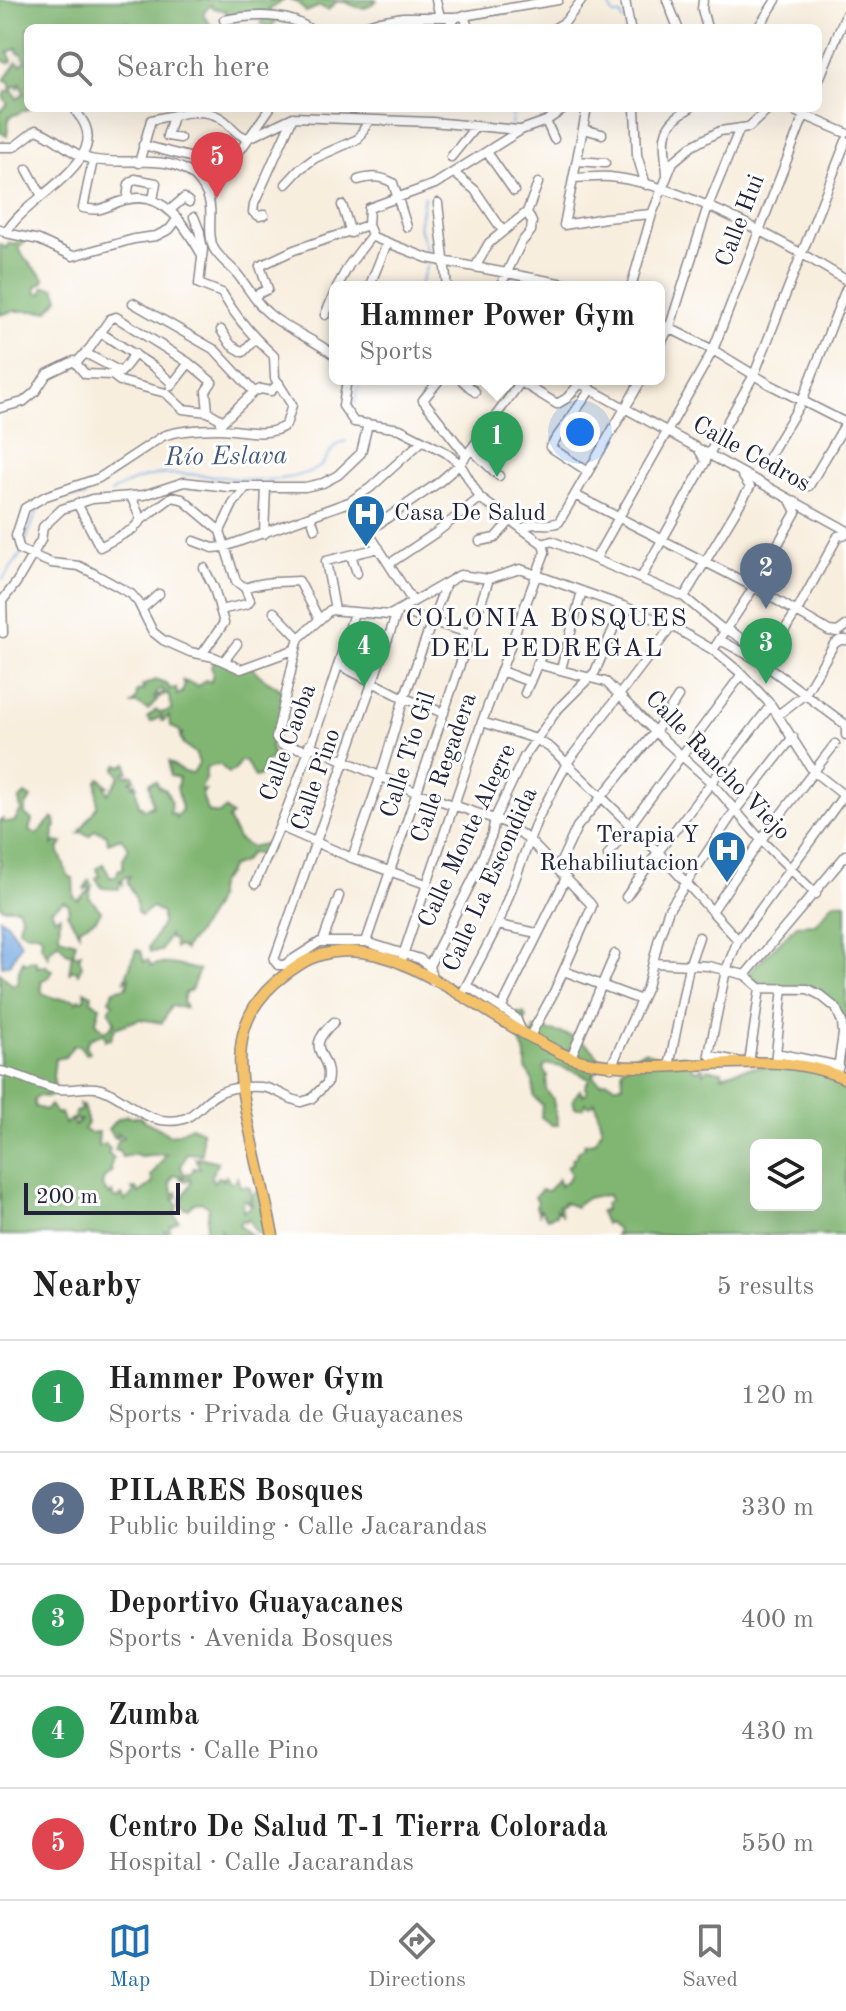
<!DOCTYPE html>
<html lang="en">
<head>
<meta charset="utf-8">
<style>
	body { margin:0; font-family:"Old Standard TT",serif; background:#f6f6f6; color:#222 }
	.controls { position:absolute; right:24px; bottom:24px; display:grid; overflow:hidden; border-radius:12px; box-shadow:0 8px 32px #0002 }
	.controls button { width:72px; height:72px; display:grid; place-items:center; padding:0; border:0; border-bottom:2px solid #e0e0e0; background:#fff; color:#222; font:40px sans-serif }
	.scale { position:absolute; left:24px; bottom:20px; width:156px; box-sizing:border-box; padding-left:8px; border:4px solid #22223b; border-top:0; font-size:22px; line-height:28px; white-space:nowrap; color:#22223b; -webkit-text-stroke:6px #fff; paint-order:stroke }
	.you { position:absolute; left:580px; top:432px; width:28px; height:28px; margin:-20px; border:6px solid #fff; border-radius:50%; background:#1a73e8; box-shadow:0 0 0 12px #1a73e833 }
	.badge { display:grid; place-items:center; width:52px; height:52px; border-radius:50%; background:#1f6fb2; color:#fff; font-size:26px; font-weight:700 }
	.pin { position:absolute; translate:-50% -66px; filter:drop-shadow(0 2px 4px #0008) }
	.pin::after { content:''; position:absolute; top:42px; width:28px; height:24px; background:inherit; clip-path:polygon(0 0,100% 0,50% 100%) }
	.popup { position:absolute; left:329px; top:281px; width:336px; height:104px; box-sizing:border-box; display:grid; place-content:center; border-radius:12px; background:#fff; filter:drop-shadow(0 2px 6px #0005); font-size:26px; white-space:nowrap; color:#767676 }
	.popup b { font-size:30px; color:#222 }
	.popup::after { content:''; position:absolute; left:50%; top:100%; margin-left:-16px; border:16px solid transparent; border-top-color:#fff }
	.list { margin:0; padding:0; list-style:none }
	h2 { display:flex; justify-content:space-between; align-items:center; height:104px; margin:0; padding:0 32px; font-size:34px }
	h2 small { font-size:26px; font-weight:400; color:#767676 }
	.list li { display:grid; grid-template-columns:52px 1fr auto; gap:24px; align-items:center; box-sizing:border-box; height:112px; padding:0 32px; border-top:2px solid #e0e0e0 }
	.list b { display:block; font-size:30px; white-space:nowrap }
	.list p { margin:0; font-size:26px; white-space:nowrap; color:#767676 }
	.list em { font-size:26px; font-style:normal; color:#767676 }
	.icon { flex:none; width:44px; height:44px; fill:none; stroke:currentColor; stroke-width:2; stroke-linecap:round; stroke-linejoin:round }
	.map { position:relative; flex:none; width:846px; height:1235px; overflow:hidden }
	.search { position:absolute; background:#fff; box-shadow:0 8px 32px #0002; left:24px; right:24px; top:24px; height:88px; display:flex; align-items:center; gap:20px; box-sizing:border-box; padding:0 28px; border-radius:12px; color:#767676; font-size:30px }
	.sheet { height:664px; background:#fff }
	nav { display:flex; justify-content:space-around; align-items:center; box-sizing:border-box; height:112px; border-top:2px solid #e0e0e0; background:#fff; font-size:22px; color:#767676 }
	nav a { display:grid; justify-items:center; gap:4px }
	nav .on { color:#1f6fb2 }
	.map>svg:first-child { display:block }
	.forest { fill:#80b672; stroke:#516c56; stroke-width:2; fill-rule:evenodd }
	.water { fill:#76aae3; stroke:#4c668f; stroke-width:2 }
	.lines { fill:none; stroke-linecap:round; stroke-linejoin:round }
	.stream { stroke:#76aae3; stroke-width:2 }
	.minor-casing { stroke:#8d888c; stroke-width:11 }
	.major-casing { stroke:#8d888c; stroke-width:13 }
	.minor { stroke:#fff; stroke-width:8 }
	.major { stroke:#f3c26a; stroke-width:10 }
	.labels { text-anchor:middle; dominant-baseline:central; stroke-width:6; stroke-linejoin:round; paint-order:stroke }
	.street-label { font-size:24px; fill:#22223b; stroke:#fff }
	.poi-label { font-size:24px; fill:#22223b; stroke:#fff; text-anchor:start }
	.water-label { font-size:26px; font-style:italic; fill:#44587e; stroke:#fff }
	.neighbourhood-label { font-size:26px; letter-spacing:2px; fill:#22223b; stroke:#fff }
</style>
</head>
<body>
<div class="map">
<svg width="846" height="1235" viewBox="0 0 846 1235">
	<rect width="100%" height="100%" fill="#fff"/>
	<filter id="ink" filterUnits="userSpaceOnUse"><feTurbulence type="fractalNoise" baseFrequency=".0125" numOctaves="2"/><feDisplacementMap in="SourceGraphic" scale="16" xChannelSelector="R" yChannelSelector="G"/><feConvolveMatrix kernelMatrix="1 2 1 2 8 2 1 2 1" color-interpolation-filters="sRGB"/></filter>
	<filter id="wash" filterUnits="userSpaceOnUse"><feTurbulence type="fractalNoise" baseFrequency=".006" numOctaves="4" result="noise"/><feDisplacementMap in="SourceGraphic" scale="32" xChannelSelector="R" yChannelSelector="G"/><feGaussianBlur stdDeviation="1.8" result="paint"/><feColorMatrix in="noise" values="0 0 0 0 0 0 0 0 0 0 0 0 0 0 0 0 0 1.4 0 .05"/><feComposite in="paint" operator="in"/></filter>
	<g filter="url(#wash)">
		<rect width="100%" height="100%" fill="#f8eede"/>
		<path class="forest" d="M0 0H284L269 10 276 20 271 28 261 24 264 16 260 11C249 10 237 15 226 17V11L212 8 211 5 204 12V17L211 25 209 28H134L127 22 128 27 120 28H28L30 108 9 117 7 136 0 132V112L8 104 3 97 7 91H13L17 99 24 93 20 83 18 88 15 85 11 90 9 81 4 80 17 62 21 65 26 61 22 54 18 53 17 48 8 52 12 61 8 63 0 59Z
			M290 0H377C363 14 357 6 342 1L336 2 328 10 320 6 306 12 298 3Z
			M19 236 25 241 19 248 24 258 44 278 43 283 37 285 36 292 43 294V287L55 288 59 298 48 311H13L0 315V244L6 248 9 243 16 245Z
			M216 656 230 665 251 666C273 694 287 674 284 723 273 728 266 746 274 756L264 763 262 775 255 777 245 761H240L235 770 229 773 219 764 206 768V779L201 788 202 791 205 790 202 795 208 812 219 814 225 809 232 815 228 819 238 839 250 847 268 843 271 847 261 861 257 854 250 853 243 862 230 867C228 876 224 875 220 882 216 888 218 893 216 900 213 909 192 942 185 947V950L179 946 175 948 174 940 170 939 169 935 161 951 150 952 149 947 162 924V913L152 907 141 916 137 912 136 899 127 882 130 876 123 878V885L120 880 119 889 102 888 96 878 100 876 97 869 103 864 111 878 116 876 119 869H123V859L129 848 121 838 108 843 107 835 95 830 89 836 83 832 79 833 97 806V781L100 778 108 786H105L108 794 120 776 115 769 118 764 122 766 127 763 128 772H124L125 776 133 775 135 779 130 781 135 784 132 786 134 787 136 783 137 786 136 790 139 806H142L143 810 151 805 150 807H153L149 783 156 781 159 787 166 790 171 801 170 814 174 813 176 818 182 809 177 787 179 778 170 776 169 762 184 772 193 773 199 763 195 753 182 743 183 741 180 738 183 733 180 735V731L170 726 169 716 163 721H161L162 716 151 722 147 718 156 710 160 713 172 710 168 693 158 698 157 696 164 692 163 689 159 690 154 698 157 700 148 710 138 704H132L136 700 137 691 144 690 142 686 155 680 168 685 169 689 176 688 177 695 182 693 185 684 183 681 199 686 205 680 211 682 213 672 211 667Z
			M25 794 31 798 25 808V814L32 820 29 831 37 834 52 818 55 820 56 827 54 828 53 845 55 842 63 843 58 849 68 876 73 878 74 897 78 900 89 890 88 887 84 890 89 880 92 885 89 897 101 911 96 919 79 928V933L67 913 69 911V905L64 901 51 910 55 918 60 915 59 937 76 942 73 953 76 955 81 953 79 957 82 966 78 974 76 970H71L69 974 72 954 66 952 58 942 48 953 49 958 41 945 42 936 37 933H25L19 929 21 915 18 908H3L0 905V820L3 819 2 822H14L21 810 19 800Z
			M834 902 846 903V1075L843 1073 844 1023 836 1005 808 988 761 987 749 972 797 925 815 924Z
			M136 950 141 951 144 962 148 960 151 966C166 960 182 967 199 970L191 990 185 993 183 1002 186 1008 171 1006 162 1023 140 1019 115 1028 111 1039 105 1040 106 1036 102 1034 89 1039 86 1045 90 1052 86 1054 79 1045 73 1046 65 1057 55 1059 53 1076 55 1089 50 1097 37 1096 34 1101 35 1107 46 1110 50 1105 57 1114 61 1113 65 1124 71 1119 75 1126 80 1120H74L75 1112 81 1110 79 1104 83 1106 88 1123 84 1130 90 1133 99 1132 98 1146 105 1144 110 1149 108 1154 113 1157 110 1170 112 1171 104 1178 102 1185 109 1195 112 1192 114 1198H119L122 1195 125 1201 134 1193 132 1189 136 1188 139 1193 153 1183 151 1176 167 1154 139 1156 136 1154 122 1157 119 1150H115L118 1141 123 1137 117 1133 118 1138H115L108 1129 116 1120 127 1115 128 1117H140C149 1126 159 1125 168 1135L177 1134 191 1126 202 1131V1154L187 1153 181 1167 184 1173 181 1179 179 1175 173 1176 170 1183 173 1194 177 1192 178 1197 173 1198 178 1206 174 1214 179 1221 170 1227V1232L165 1231 167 1235H0V973L13 985 18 983 19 970 23 961 26 964 31 960 37 962V967L46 965 47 968 53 970 50 976 41 981 42 993 54 998 74 999 76 1002 79 999 82 1001 85 998 84 991 92 995 91 1001 100 1006 96 1022 103 1030H108L115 1022 109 1011 113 1003 109 1000 114 990 127 987 129 977 125 980Z
			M515 1013H524L526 1018 520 1026 530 1034 536 1033 534 1029C558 1031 585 1035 599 1058L595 1065V1073L592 1076 601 1083 607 1081 615 1085H623L622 1069 631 1062 630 1057 644 1051 676 1063 675 1058 682 1055 694 1069 699 1070 702 1066 704 1073 708 1069 722 1071V1076C748 1063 788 1066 817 1071 827 1073 835 1081 846 1083V1235H615L618 1230 608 1222 605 1224 600 1212 605 1210V1204L610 1201 608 1195C596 1196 582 1196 576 1207L563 1202V1205H559L561 1214 556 1209V1215L547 1218 540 1209 539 1214 536 1207 538 1201 535 1197 541 1190 548 1191 558 1179 560 1186 568 1180 571 1174 567 1166 573 1163 572 1158 576 1157 578 1152 585 1147 584 1144 594 1142 602 1130 595 1102 590 1106 585 1103 583 1108H575L573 1099 580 1090 582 1095 587 1093 585 1087 589 1079C580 1072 557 1065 546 1064L543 1069 547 1075 546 1090 553 1099 558 1125H552L541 1117 542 1105 534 1097 533 1081 526 1069V1056L511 1021V1015ZM756 1145H816V1205H756Z
			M199 1157 218 1162 211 1177 214 1182 218 1177 223 1178 222 1181 226 1176 230 1182H234L237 1177 240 1186H248L251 1190 250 1204 246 1200 243 1201V1212L252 1206 251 1196 257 1191 263 1195 264 1232 269 1235C255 1235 254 1229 248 1218L245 1222 243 1220 239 1223 242 1228 252 1235H227L220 1229 221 1233 218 1235H197L200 1230 206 1231 209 1207 201 1202 194 1203 189 1209H185L181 1205 182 1199 191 1183 190 1178 186 1181 183 1179 187 1173 189 1174 194 1170 193 1168H200L195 1158 199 1160Z"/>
		<path class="water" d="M0 918 8 924 21 943 11 963 2 966Z"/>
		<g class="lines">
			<path class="stream" d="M607 0 613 15H621L623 21
				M511 125 514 108
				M426 185 443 168
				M424 196 419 227 428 256
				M419 287 428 262
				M355 404 358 388 367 379
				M111 493C168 453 231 490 292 477 300 475 315 471 321 466 332 454 328 447 346 441
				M56 497H85
				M23 548 38 509 50 499
				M3 579 21 554"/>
		</g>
	</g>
	<g filter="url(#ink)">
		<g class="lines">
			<defs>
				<path id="minor" d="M436 0 440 17
					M625 0 630 28
					M667 0 678 28
					M703 0 702 9 707 28
					M464 15 468 28
					M224 20C249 15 286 12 308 28
					M358 28 380 21 403 17H457L558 0
					M446 28 457 17
					M555 28 565 22 582 0
					M758 28 776 0
					M818 82 846 14
					M566 108 546 121 521 130 435 184 369 208 368 225 373 237 427 258 580 287
					M587 108 564 225 605 218 652 214
					M635 108 637 155 646 185
					M787 108 846 133
					M173 116 167 136 180 138
					M546 121 554 139
					M583 129 602 134
					M249 138 293 117 432 122 519 130
					M143 145 193 158
					M0 147H14L36 130C56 136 69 154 90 159 124 167 170 151 196 178 221 205 204 224 213 247 218 258 231 266 238 275 248 287 256 303 268 313 288 331 315 339 335 356
					M487 152 514 191
					M451 157 476 126
					M93 160 83 208C104 213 106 205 125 200 164 189 186 227 202 255
					M577 161 605 163
					M139 163 151 120C173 116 198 106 219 117 231 123 235 136 249 138
					M27 169 42 196
					M454 173 475 190 503 231
					M667 174C665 140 657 127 690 108
					M573 178C585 178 598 176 610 177 682 184 784 242 846 280
					M358 180C371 176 381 176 393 183L407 227
					M286 184 300 169 315 158 358 139 368 122
					M208 196 270 108
					M127 199 129 184 135 179 156 183 153 200
					M438 203 447 287
					M342 205 351 233
					M170 210 184 198 189 202
					M264 215 259 216 253 212 254 204 293 117
					M194 217 200 232
					M0 229 6 233 39 240 73 256 134 239 156 236 170 229 178 218
					M199 230 203 249 199 284 222 293C236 318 253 337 274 356L275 378 292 405 286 425C266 439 242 429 219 429 200 429 180 430 163 436L99 478 46 496 25 508 16 536 20 550 51 563 79 566 93 573 131 594 138 602 153 632 163 640 190 652 214 657 241 669 296 649 299 638 330 610 390 615 460 575 489 579 520 569 623 606 672 626 713 650 742 674 771 705 813 771 846 797
					M6 233C25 196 119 160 77 113
					M476 266 489 243 527 212
					M370 285 387 243
					M337 287 349 265 371 236
					M500 287 521 243 531 231 532 222 527 212 538 183
					M631 287 652 214 673 162 692 146 720 131 749 127 769 108
					M254 296 268 289 260 266 294 250 368 225
					M133 303 215 350 254 392
					M325 315 335 292
					M659 323 713 350 769 384 846 423
					M221 330 231 345 243 352 255 339
					M101 333 154 367 173 384
					M659 347 670 326 708 206 740 128
					M85 353 121 372 135 354
					M76 363 90 348 110 319 116 317 189 363 212 382 206 391 208 412
					M347 379 343 406 354 422 400 429 445 452 460 464 480 498 543 544
					M440 379 423 400 466 455
					M461 379 475 392
					M516 379 557 404 567 398 584 379
					M581 384 846 530
					M171 386 189 363
					M0 408 23 402 35 392 47 374 74 361 85 374 112 375 120 381 166 393 183 409 208 412 222 420
					M221 423 254 392 261 389 271 391 279 383
					M471 449 499 476
					M709 454 754 375 846 141
					M765 463 802 401 846 289
					M587 471 550 447 591 389
					M809 486 846 423
					M575 495 754 587 829 631 838 632 846 626
					M131 496 141 520
					M349 502 413 602
					M77 503 100 547 133 529 141 520 172 497 182 499 220 531 236 581 245 588 250 600 247 604 220 610
					M311 517 315 529
					M522 529C535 519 546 528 559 522L642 379
					M220 531 233 504 246 487
					M367 532 438 483 460 464 523 379
					M264 534 266 487
					M194 541 213 548 224 547 349 502 370 488 421 442
					M480 541 495 538 510 521
					M543 544 552 541 684 597 721 628C738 632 754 649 763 663
					M351 555 357 573
					M596 558 713 350 807 108
					M389 564 437 532 480 498
					M641 578 706 461 699 450
					M245 588C264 581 280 582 299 581L319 619
					M684 597 750 487 742 475
					M142 609 159 594
					M402 609 412 615 471 634
					M335 610 326 561 379 548
					M274 612 299 638
					M397 613 274 960 278 965H284L320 942H366L420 959 429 966 433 981
					M3 633 2 601 16 583 41 540 43 527 62 509 92 499 144 495 184 482 228 487H305L323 483 338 475 361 453 368 424
					M720 640 763 663 846 725V735
					M296 649 276 738 282 745 307 750
					M713 650 754 587 796 512 790 500
					M202 654 224 623 214 588 204 568
					M224 661 237 644
					M763 663 797 611 838 536 846 534
					M537 664 606 682 655 732 711 782 761 840 816 894
					M339 665 404 698 444 713
					M561 669 582 591
					M501 671 530 682
					M525 693 541 656
					M778 715 805 694 834 644 840 640H846
					M482 722 536 739 552 749 658 852 738 940
					M309 745 418 793 506 823 529 840 589 902 592 906 590 911 554 992 530 1036
					M281 827 352 858 426 884
					M608 855 742 674
					M352 858 380 778 404 698 446 583
					M558 868 577 827 655 732 678 697
					M255 884C294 797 327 705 354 613
					M626 897 658 852 771 705
					M713 910 761 840 835 744
					M498 925 537 933
					M323 941 339 896
					M366 942 489 579
					M402 958 482 722 545 552 543 544
					M654 963 708 966 745 975 760 988 808 989 820 995 836 1008 842 1022 843 1034 837 1075
					M429 966 473 879 492 834 495 818 524 757 557 710 595 672 623 606
					M564 971 641 1000
					M745 975 846 855
					M467 986 516 1018 522 1032
					M461 996 498 925 537 820 567 763 672 626
					M502 1007 566 878
					M776 1053 839 1066
					M571 1057 615 954
					M737 1061 711 1056 709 1054 726 970 738 940 844 795
					M749 1063 760 988
					M775 1063 783 988
					M611 1067 647 987 659 938 669 909 734 812 793 737
					M669 1067 689 966 699 937
					M0 1071C21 1074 38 1086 58 1089 73 1091 87 1085 101 1089 123 1096 137 1116 161 1120 196 1125 195 1105 219 1093 230 1087 249 1086 261 1087 276 1088 287 1099 301 1102L311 1099 327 1083C334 1052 300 1053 334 1022"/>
				<path id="major" d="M273 1235C266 1202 258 1168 251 1135 235 1062 227 1010 299 965 330 945 370 949 403 964 444 982 484 1010 523 1033 542 1043 562 1056 583 1061 669 1081 763 1042 846 1079"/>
			</defs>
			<use href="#minor" class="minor-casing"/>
			<use href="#major" class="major-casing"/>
			<use href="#minor" class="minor"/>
			<use href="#major" class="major"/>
		</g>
	</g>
	<defs>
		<symbol id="hospital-pin" viewBox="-11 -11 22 30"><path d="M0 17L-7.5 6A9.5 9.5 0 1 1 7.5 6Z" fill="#1f6fb2" stroke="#fff"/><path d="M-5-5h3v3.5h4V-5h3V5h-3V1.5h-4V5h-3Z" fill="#fff"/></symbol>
	</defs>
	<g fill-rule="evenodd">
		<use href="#hospital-pin" x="344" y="492" width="44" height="60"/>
		<use href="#hospital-pin" x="705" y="828" width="44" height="60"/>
	</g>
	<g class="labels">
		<g class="street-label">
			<text transform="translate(741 221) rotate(-69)">Calle Hui</text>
			<text transform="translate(751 455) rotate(29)">Calle Cedros</text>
			<text transform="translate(289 743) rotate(-70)">Calle Caoba</text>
			<text transform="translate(409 755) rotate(-72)">Calle Tío Gil</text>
			<text transform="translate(717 766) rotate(46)">Calle Rancho Viejo</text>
			<text transform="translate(445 768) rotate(-71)">Calle Regadera</text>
			<text transform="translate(317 780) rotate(-71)">Calle Pino</text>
			<text transform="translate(468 836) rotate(-65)">Calle Monte Alegre</text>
			<text transform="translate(491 880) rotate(-66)">Calle La Escondida</text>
		</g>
		<g class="poi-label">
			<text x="394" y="514">Casa De Salud</text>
			<text x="699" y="836" text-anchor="end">Terapia Y<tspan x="699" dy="28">Rehabiliutacion</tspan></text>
		</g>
		<g class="water-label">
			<text transform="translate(226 457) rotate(-1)">Río Eslava</text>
		</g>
		<g class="neighbourhood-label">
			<text x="547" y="619">COLONIA BOSQUES<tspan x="547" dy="30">DEL PEDREGAL</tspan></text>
		</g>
	</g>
</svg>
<div class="controls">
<button><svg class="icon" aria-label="layers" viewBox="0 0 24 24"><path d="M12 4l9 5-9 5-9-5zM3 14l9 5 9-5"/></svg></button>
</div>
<div class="scale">200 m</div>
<div class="you"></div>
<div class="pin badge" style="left:497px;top:477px;background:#2e9e5b">1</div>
<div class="popup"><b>Hammer Power Gym</b>Sports</div>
<div class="pin badge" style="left:766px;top:609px;background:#5c6f8a">2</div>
<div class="pin badge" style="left:766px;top:684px;background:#2e9e5b">3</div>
<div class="pin badge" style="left:364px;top:687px;background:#2e9e5b">4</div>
<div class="pin badge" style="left:217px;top:198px;background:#e0444e">5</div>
<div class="search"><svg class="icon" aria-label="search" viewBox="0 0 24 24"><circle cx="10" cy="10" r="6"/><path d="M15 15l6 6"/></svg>Search here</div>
</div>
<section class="sheet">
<h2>Nearby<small>5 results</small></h2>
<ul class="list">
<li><span class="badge" style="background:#2e9e5b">1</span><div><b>Hammer Power Gym</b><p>Sports · Privada de Guayacanes</p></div><em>120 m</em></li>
<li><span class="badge" style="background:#5c6f8a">2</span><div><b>PILARES Bosques</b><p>Public building · Calle Jacarandas</p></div><em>330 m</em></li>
<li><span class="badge" style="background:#2e9e5b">3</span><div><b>Deportivo Guayacanes</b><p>Sports · Avenida Bosques</p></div><em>400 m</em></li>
<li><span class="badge" style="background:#2e9e5b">4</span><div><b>Zumba</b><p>Sports · Calle Pino</p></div><em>430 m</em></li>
<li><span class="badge" style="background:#e0444e">5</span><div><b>Centro De Salud T-1 Tierra Colorada</b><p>Hospital · Calle Jacarandas</p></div><em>550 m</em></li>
</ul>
</section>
<nav>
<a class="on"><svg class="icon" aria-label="map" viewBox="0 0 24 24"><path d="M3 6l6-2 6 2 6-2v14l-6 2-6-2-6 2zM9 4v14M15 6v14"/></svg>Map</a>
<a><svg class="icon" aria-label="directions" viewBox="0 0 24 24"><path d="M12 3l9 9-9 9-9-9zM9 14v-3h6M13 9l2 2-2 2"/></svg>Directions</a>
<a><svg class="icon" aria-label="saved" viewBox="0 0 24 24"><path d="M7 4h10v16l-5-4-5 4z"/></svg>Saved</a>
</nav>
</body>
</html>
